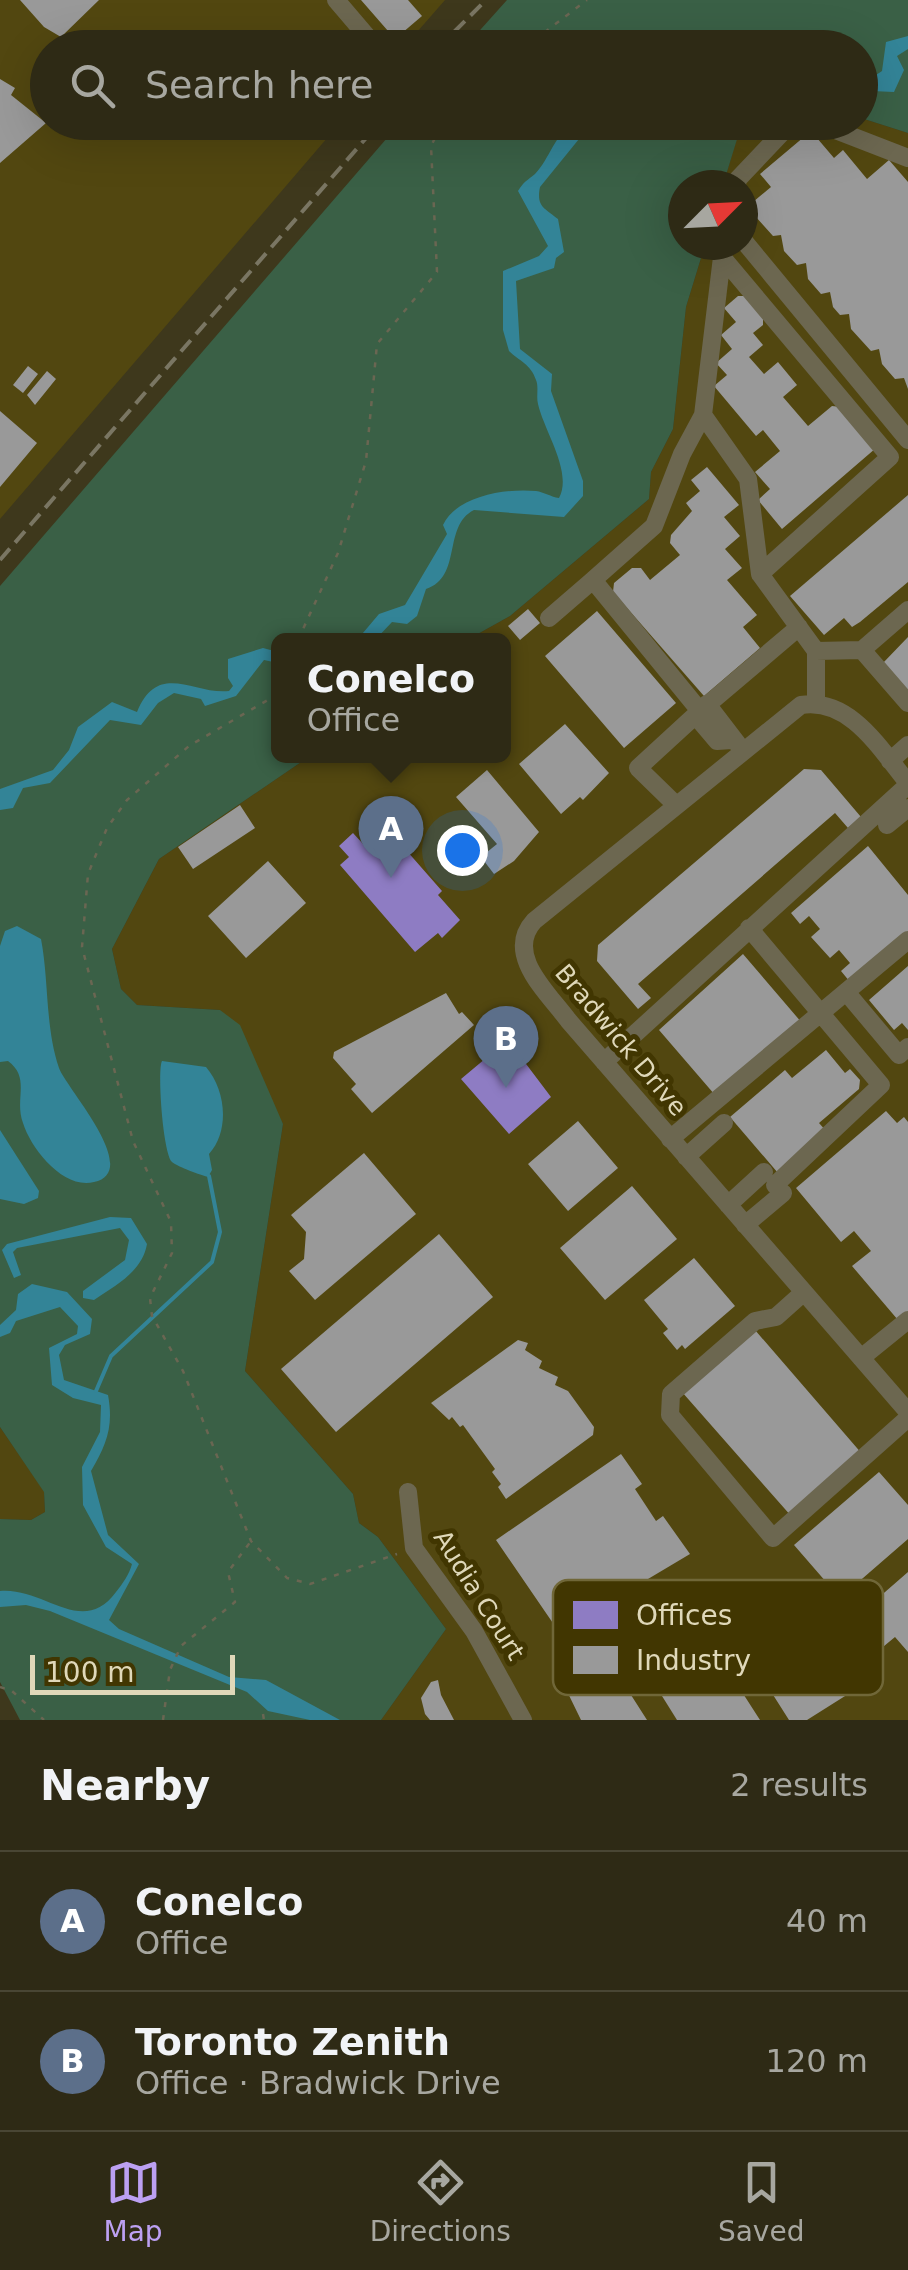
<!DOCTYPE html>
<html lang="en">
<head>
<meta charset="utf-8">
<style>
	body { margin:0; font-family:"DejaVu Sans",sans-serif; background:#36321e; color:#f1f3f6 }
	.compass { position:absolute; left:668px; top:170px; width:90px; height:90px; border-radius:50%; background:#2e2a15; box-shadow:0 10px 40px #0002; rotate:66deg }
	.scale { position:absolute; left:30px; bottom:25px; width:205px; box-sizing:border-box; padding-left:10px; border:5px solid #dfd8b9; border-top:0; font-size:28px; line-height:35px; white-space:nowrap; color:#dfd8b9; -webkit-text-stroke:8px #413601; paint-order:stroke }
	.you { position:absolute; left:462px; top:850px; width:35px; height:35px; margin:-25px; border:8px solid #fff; border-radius:50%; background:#1a73e8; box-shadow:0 0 0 15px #1a73e833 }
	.badge { display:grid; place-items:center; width:65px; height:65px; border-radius:50%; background:#bca0f2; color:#fff; font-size:32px; font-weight:700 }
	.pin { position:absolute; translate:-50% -82px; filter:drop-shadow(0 2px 5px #0008) }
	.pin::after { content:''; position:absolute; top:52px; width:35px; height:30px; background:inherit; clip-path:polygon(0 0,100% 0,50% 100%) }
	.popup { position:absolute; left:271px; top:633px; width:240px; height:130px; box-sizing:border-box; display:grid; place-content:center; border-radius:15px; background:#2e2a15; filter:drop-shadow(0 2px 8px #0005); font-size:32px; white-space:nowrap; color:#a7a7a0 }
	.popup b { font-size:38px; color:#f1f3f6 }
	.popup::after { content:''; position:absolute; left:50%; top:100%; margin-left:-20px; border:20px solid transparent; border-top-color:#2e2a15 }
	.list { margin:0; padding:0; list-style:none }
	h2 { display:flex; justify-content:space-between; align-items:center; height:130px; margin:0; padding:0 40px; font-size:42px }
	h2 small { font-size:32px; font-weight:400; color:#a7a7a0 }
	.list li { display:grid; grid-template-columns:65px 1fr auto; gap:30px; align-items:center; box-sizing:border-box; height:140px; padding:0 40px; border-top:2px solid #494634 }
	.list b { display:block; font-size:38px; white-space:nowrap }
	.list p { margin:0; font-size:32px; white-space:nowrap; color:#a7a7a0 }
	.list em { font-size:32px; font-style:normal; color:#a7a7a0 }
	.icon { flex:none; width:55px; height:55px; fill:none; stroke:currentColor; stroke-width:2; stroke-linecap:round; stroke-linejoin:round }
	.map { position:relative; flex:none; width:908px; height:1720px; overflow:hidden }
	.search { position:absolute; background:#2e2a15; box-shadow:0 10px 40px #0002; left:30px; right:30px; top:30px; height:110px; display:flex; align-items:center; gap:25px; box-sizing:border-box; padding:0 35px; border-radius:55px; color:#a7a7a0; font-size:38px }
	.sheet { height:410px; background:#2e2a15 }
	nav { display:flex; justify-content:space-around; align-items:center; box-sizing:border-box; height:140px; border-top:2px solid #494634; background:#2e2a15; font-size:28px; color:#a7a7a0 }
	nav a { display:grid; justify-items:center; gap:5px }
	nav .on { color:#bca0f2 }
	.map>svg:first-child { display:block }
	.built { fill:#524710 }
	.green { fill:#3a6046 }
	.water { fill:#338497 }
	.offices { fill:#8e7cc3 }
	.industry { fill:#999 }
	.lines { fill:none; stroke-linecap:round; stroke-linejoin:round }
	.stream { stroke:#338497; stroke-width:4 }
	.path { stroke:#6a6652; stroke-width:2.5; stroke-dasharray:5 8; stroke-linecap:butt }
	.minor { stroke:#6c6750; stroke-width:18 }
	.rail { stroke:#7a7663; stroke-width:4; stroke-dasharray:15 8; stroke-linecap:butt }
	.labels { text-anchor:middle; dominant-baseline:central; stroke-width:10; stroke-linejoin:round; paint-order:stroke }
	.street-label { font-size:25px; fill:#dfd8b9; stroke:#413601 }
	.key { fill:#413601; stroke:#706738; stroke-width:2.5 }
	.key-label { font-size:28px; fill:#dfd8b9 }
</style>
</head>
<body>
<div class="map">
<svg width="908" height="1720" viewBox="0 0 908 1720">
	<rect width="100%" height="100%" fill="#3e381c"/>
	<path class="built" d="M0 0H445L404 47 48 48V122L340 123 0 519Z
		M861 118 908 133V1720H381L446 1629 378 1537 359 1523 353 1494 245 1371 283 1124 220 1010 137 1005 121 989 112 949 159 859 310 756H504V640H467L510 616 649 499 651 472 673 429 686 307 705 245H743V185H723L741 124 860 122Z
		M0 1427 44 1491 45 1512 31 1520 0 1519Z"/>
	<path class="green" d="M507 0H908V133L861 118 860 48H464Z
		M400 123H742L723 185H683V245H705L686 307 673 429 651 472 649 499 510 616 467 640H278V756H310L159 859 112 949 121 989 137 1005 220 1010 240 1025 283 1124 245 1371 353 1494 359 1523 378 1537 446 1629 381 1720H20L0 1682V1519L31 1520 45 1512 44 1492 0 1427V586Z"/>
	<path class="water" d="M908 36V49L897 56 904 70 894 92 872 91 861 84V71L873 77 882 71 886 42Z
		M575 123H592L540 187C536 207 545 208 558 219L564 252 556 258 554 268 516 281 520 349 552 374 551 391 583 481V496L564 517 474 510C442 526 463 577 426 589L417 616 407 624 392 622 375 640H357L379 614 405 605 447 534 443 525C456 496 506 488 536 491 544 492 551 497 559 498 573 472 544 431 538 404 536 396 539 387 536 380 531 364 519 361 509 351L503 330V271L539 256 548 246 518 191C524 181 528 180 535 174 550 159 555 132 575 123Z
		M263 648 278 652V663L264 660 236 696 205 706 201 699 174 693 158 703 141 725 110 720 50 783 23 788 13 808 0 810V789L53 770 69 750 78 727 112 702 137 712C158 660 194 695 229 691L233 686 228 678V659Z
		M17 926 41 939C49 980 45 1027 59 1068 66 1088 143 1171 94 1182 64 1190 31 1149 23 1123 14 1099 31 1078 8 1061L0 1062V946L5 931Z
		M162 1061 206 1067C226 1090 230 1131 209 1154L212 1170 208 1177C201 1175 178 1167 172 1162 163 1154 157 1070 162 1061Z
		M0 1130 39 1191 38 1198 24 1204 0 1199Z
		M110 1217 131 1218 147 1244C142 1272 116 1285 94 1300L83 1298V1291L125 1260 129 1240 120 1228 17 1248 13 1252 21 1275 14 1278 2 1250 7 1244Z
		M32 1284 67 1292 92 1319 90 1334 65 1345 59 1355 64 1380 108 1395C114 1427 106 1445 91 1471L108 1535 139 1564 109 1620 119 1629 229 1677 266 1680 340 1720H310L268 1711 247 1692 50 1611 26 1605 0 1607V1591C45 1587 82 1638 116 1592 123 1583 129 1575 132 1564L106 1547 83 1505 82 1467 100 1432 101 1405 73 1398 52 1385 49 1348 77 1334 78 1326 60 1307 16 1321 10 1333 0 1337V1325L16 1310 18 1294Z"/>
	<path class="offices" d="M385 826 442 891 438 895 460 920 442 938 438 933 415 952 340 865 349 857 339 846 353 833 364 845Z
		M504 1043 514 1048 551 1097 509 1134 461 1079Z"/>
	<path class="industry" d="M20 0H99L61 37 44 27Z
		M361 0H408L422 16 395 39Z
		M0 79 15 88 11 95 46 123 0 163Z
		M811 131 834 158 843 150 867 179 889 160 908 182V389L904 378 895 379 882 364 879 349 871 351 851 329 849 314 840 315 833 307 830 292 821 294 808 279 806 263 797 265 784 251 781 235 773 236 747 207 771 187 760 174Z
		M738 296H745L763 316V325L753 333 763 345 749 357 764 374 778 362 797 385 783 397 808 426 832 406 841 407 876 448 782 529 758 500 770 489 755 472 780 451 763 430 756 436 714 386 727 375 716 363 732 349 721 335 736 322 724 308Z
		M28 366 38 374 23 393 13 385Z
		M47 371 56 379 35 405 27 395Z
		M0 411 37 443 0 487Z
		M707 467 739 505 724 517 740 536 725 549 742 568 727 580 757 615 743 627 760 648 704 696 613 592 614 583 632 568H641L650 580 680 555 670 543 671 535 692 511 686 503 700 491 691 480Z
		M908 495V582L860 622 852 627 844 618 824 635 790 596Z
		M528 609 540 623 520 640 508 626Z
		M597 611 676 703 624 748 545 656Z
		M908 637V693L883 663Z
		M565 724 609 773 583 800 580 797 561 814 519 764Z
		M804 769 821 770 861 817 848 828 835 813 638 984 651 998 638 1009 597 961 598 945Z
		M487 770 539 832 514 861 494 874 481 857 497 844 456 797Z
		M240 805 255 828 193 869 178 847Z
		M868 846 908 895V932L850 982 841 971 850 963 839 950 830 958 811 937 820 929 809 916 800 924 791 913Z
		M268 861 306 903 246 958 208 916Z
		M743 954 802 1023 715 1095 659 1030Z
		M908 966V1030L902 1023 894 1030 869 1000Z
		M446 993 459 1014 462 1012 474 1025 372 1113 351 1089 356 1084 333 1058 334 1052Z
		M826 1050 845 1073 850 1069 860 1080 859 1089 819 1123 826 1131 778 1173 730 1117 785 1070 792 1078Z
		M886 1111 897 1123 904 1117 908 1122V1312L898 1320 852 1266 871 1251 854 1231 841 1242 796 1188Z
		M578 1121 618 1168 568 1211 528 1164Z
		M364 1153 416 1214 315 1300 289 1271 304 1259 306 1232 291 1215Z
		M632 1186 677 1239 605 1300 560 1248Z
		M439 1234 493 1297 336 1432 281 1369Z
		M694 1258 735 1306 685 1349 682 1345 677 1350 663 1333 668 1329 644 1300Z
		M755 1330 863 1455 792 1517 682 1392Z
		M518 1340 528 1343 525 1350 542 1361 539 1368 558 1377 555 1385 568 1391 594 1427 593 1435 506 1499 498 1487 501 1484 492 1472 495 1469 463 1425 460 1427 452 1417 449 1420 431 1403Z
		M621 1454 642 1484 635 1489 656 1521 663 1516 690 1554 559 1632 496 1540Z
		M879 1472 908 1505V1539L840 1598 794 1545Z
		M908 1572V1652L895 1637 872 1656 846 1626Z
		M761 1584 804 1646 811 1642 853 1691 807 1720H789L719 1610Z
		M681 1610 690 1623 695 1619 760 1720H677L637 1656 643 1652 634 1639Z
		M608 1659 647 1720H581L562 1681 577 1674 585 1686 598 1680 594 1666Z
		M438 1680 441 1695 454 1720H430L425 1714 421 1698 431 1682Z"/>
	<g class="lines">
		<path class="stream" d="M96 1391 111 1356 212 1262 220 1232 209 1176"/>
		<path class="path" d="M524 48 587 0
			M298 640 338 553 366 461 377 344 437 272 431 146 443 122
			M278 694 189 746 127 800 107 828 88 874 82 947 133 1141 171 1222 172 1253 150 1298 152 1316 183 1371 251 1541 287 1578 310 1584 397 1554
			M0 1687 12 1691 44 1720
			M263 1714 264 1720
			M163 1720 170 1670 181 1646 235 1602 228 1572 251 1541"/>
		<path class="minor" d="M336 0 371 41
			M815 122 908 158
			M737 185 738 179 792 122
			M743 240 908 440
			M703 415 682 454 654 526 593 580 700 711 799 627
			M760 574 748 479 703 415 722 257 890 457 760 574 816 651V703
			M549 618 593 580
			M862 650 908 703
			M816 651 862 650 908 610
			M707 704 743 751
			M695 715 717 741 732 740
			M890 761 908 745
			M908 783C880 749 850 697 801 705L534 921C504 954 548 993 568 1020L908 1412
			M676 805 638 768 700 711
			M887 825 908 808
			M749 928 881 1085 775 1185
			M847 993 899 1055 908 1047
			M604 1062 908 785
			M670 1139 908 940
			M686 1157 724 1123
			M728 1205 764 1172
			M745 1225 783 1193
			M804 1292 776 1317 755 1321 671 1394 670 1415 773 1538 908 1418
			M861 1358 908 1320
			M408 1492 414 1548 474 1631 523 1720"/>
		<path class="rail" d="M438 48 486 0
			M0 560 380 122"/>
	</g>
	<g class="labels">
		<g class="street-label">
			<text transform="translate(621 1040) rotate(50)">Bradwick Drive</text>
			<text transform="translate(479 1595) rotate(58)">Audia Court</text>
		</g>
	</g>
	<rect x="553" y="1580" width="330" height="115" rx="15" class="key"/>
	<rect x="573" y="1601" width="45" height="28" fill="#8e7cc3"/>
	<rect x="573" y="1646" width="45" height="28" fill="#999"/>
	<g class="key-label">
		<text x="636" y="1625">Offices</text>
		<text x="636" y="1670">Industry</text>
	</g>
</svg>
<svg class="compass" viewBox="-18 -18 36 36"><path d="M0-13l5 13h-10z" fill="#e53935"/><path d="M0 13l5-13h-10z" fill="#a7a7a0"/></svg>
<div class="scale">100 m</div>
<div class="you"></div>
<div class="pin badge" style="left:391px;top:878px;background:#5c6f8a">A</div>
<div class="popup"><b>Conelco</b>Office</div>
<div class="pin badge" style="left:506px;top:1088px;background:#5c6f8a">B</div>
<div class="search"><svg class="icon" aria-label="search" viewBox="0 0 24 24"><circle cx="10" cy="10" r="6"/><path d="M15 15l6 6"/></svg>Search here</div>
</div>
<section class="sheet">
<h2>Nearby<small>2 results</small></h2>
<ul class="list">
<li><span class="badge" style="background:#5c6f8a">A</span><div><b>Conelco</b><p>Office</p></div><em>40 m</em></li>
<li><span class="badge" style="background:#5c6f8a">B</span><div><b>Toronto Zenith</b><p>Office · Bradwick Drive</p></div><em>120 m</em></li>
</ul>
</section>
<nav>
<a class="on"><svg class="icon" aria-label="map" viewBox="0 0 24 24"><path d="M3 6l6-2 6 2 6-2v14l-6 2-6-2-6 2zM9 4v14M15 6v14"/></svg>Map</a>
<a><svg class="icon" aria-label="directions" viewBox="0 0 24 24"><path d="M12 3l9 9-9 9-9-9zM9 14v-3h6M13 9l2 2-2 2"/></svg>Directions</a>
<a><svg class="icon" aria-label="saved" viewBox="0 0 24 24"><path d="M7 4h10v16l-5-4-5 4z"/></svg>Saved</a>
</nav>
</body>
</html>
